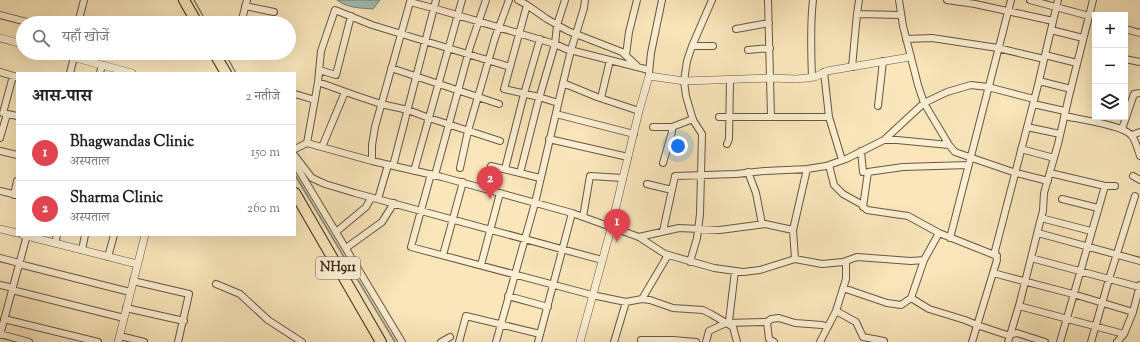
<!DOCTYPE html>
<html lang="hi">
<head>
<meta charset="utf-8">
<style>
	body { margin:0; font-family:"Sorts Mill Goudy","Noto Serif Devanagari",serif; background:#f6f6f6; color:#202124 }
	.controls { position:absolute; right:12px; top:12px; display:grid; overflow:hidden; border-radius:0px; box-shadow:0 4px 16px #0002 }
	.controls button { width:36px; height:36px; display:grid; place-items:center; padding:0; border:0; border-bottom:1px solid #e0e0e0; background:#fff; color:#202124; font:20px sans-serif }
	.you { position:absolute; left:678px; top:146px; width:14px; height:14px; margin:-10px; border:3px solid #fff; border-radius:50%; background:#1a73e8; box-shadow:0 0 0 6px #1a73e833 }
	.badge { display:grid; place-items:center; width:26px; height:26px; border-radius:50%; background:#7c3aed; color:#fff; font-size:13px; font-weight:700 }
	.pin { position:absolute; translate:-50% -33px; filter:drop-shadow(0 1px 2px #0008) }
	.pin::after { content:''; position:absolute; top:21px; width:14px; height:12px; background:inherit; clip-path:polygon(0 0,100% 0,50% 100%) }
	.list { margin:0; padding:0; list-style:none }
	h2 { display:flex; justify-content:space-between; align-items:center; height:52px; margin:0; padding:0 16px; font-size:17px }
	h2 small { font-size:13px; font-weight:400; color:#757577 }
	.list li { display:grid; grid-template-columns:26px 1fr auto; gap:12px; align-items:center; box-sizing:border-box; height:56px; padding:0 16px; border-top:1px solid #e0e0e0 }
	.list b { display:block; font-size:15px; white-space:nowrap }
	.list p { margin:0; font-size:13px; white-space:nowrap; color:#757577 }
	.list em { font-size:13px; font-style:normal; color:#757577 }
	.icon { flex:none; width:22px; height:22px; fill:none; stroke:currentColor; stroke-width:2; stroke-linecap:round; stroke-linejoin:round }
	.map { position:relative; flex:none; width:1140px; height:342px; overflow:hidden }
	.search { position:absolute; background:#fff; box-shadow:0 4px 16px #0002; left:16px; top:16px; width:280px; height:44px; display:flex; align-items:center; gap:10px; box-sizing:border-box; padding:0 14px; border-radius:22px; color:#757577; font-size:15px }
	.panel { position:absolute; background:#fff; box-shadow:0 4px 16px #0002; left:16px; top:72px; width:280px; height:164px; border-radius:0px }
	.map>svg:first-child { display:block }
	.water { fill:#9ebeb5; stroke:#768176 }
	.lines { fill:none; stroke-linecap:round; stroke-linejoin:round }
	.stream { stroke:#768176; stroke-width:1.5 }
	.minor-casing { stroke:#6a5640; stroke-width:8 }
	.tertiary-casing { stroke:#6a5640; stroke-width:8 }
	.trunk-casing { stroke:#3a2617; stroke-width:12 }
	.minor { stroke:#fbefd3; stroke-width:6 }
	.tertiary { stroke:#fbefd3; stroke-width:7 }
	.trunk { stroke:#f9e6bb; stroke-width:10 }
	.labels { text-anchor:middle; dominant-baseline:central; stroke-width:3.5; stroke-linejoin:round; paint-order:stroke }
	.shield { fill:#fbefd3; stroke:#74624f; stroke-width:1 }
	.shield-label { font-size:13px; font-weight:bold; fill:#3a2617 }
</style>
</head>
<body>
<div class="map">
<svg width="1140" height="342" viewBox="0 0 1140 342">
	<rect width="100%" height="100%" fill="#f9e6bb"/>
	<filter id="stains"><feTurbulence type="fractalNoise" baseFrequency=".005" numOctaves="4"/><feColorMatrix values="0 0 0 0 .2 0 0 0 0 .09 0 0 0 0 .02 0 0 0 .5 -.17"/></filter>
	<radialGradient id="worn" r=".72"><stop offset=".6" stop-color="#630" stop-opacity="0"/><stop offset="1" stop-color="#630" stop-opacity=".3"/></radialGradient>
	<path class="water" d="M337 0H380L373 9C360 8 347 8 337 0Z"/>
	<g class="lines">
		<path class="stream" d="M194 0 207 23
			M227 57 236 73
			M295 175 395 342"/>
		<defs>
			<path id="minor" d="M518 0 527 5 547 19 568 31 622 52 637 66
				M565 0 557 25 555 44 566 49 649 70
				M768 0 771 117
				M899 0 903 26 918 85 924 103 949 145
				M947 0 975 4 1053 21
				M1030 0 1089 16
				M527 5 504 89 539 97 558 103
				M245 6 274 12
				M857 14 859 0
				M0 15 31 23
				M78 23 84 0
				M241 23 247 0
				M736 29 769 23
				M1125 29 1140 33
				M1051 30 1083 38
				M906 39 932 38 998 48 1044 59
				M692 46H713
				M748 50 770 48
				M626 55 629 32 637 0
				M1045 55 1077 63
				M1125 59 1140 62
				M219 60 230 53
				M852 67 857 14 901 15
				M391 68 499 104
				M319 70 336 75 351 16
				M0 72 17 77
				M824 72 829 117 842 160
				M70 73 74 57
				M100 73 102 65
				M649 73 651 53 662 0
				M812 77C811 52 810 25 813 0
				M1039 81 1071 89
				M318 82 357 96 381 104 408 110 429 118 500 141
				M563 83 571 50 584 8 585 0
				M295 94 315 100
				M601 98 610 60
				M1033 104 1065 111
				M878 106 883 61
				M3 113 13 76
				M3 113 17 116
				M556 114 634 134
				M1064 116C1078 119 1123 125 1131 135 1135 138 1138 150 1140 156
				M719 117H829
				M653 127H672
				M1027 127 1060 134
				M1122 129 1134 94 1140 93
				M1132 135 1140 132
				M0 138 7 114
				M549 139 628 157
				M884 140 924 103 947 92 971 85 988 87 1034 99
				M307 143 318 82 321 51 335 10 372 25 510 67
				M727 144 729 139 730 80
				M322 147 345 92
				M295 149 307 143 372 161 442 177 572 213 639 237 665 254 714 268 743 272 760 270 795 259 822 264 843 262 857 257 911 261 924 260 939 233
				M1021 149 1054 158
				M0 151 17 155
				M861 151 863 172
				M295 156 312 178 325 184 355 193 602 260
				M372 161V145L375 127 410 2 433 8 555 44 538 102 520 173
				M663 163 672 132V127L693 119
				M295 164 402 342
				M829 165 834 185 843 194 861 204 867 210 908 216 939 233 997 256
				M393 166 436 0
				M491 166 540 178
				M460 168 468 131 495 38 509 0
				M505 169 524 94 540 39
				M414 171 462 0
				M748 172 756 193 762 224
				M1050 173 1105 186H1115
				M431 174 411 247 592 295 626 302 642 299 650 300 673 308 703 310 711 314 733 327 737 342
				M435 175 470 47 486 0
				M1133 176 1140 180
				M647 184 672 190
				M0 191 17 195
				M14 195 17 181
				M378 199 388 165
				M1062 199 1098 208
				M863 207 868 172 903 167 968 165
				M583 217 590 176 623 178
				M1041 218 1091 231
				M663 231 675 176 736 174 765 171 807 169 826 166 846 159 884 140H897L949 145 955 152 975 159 1016 173 1048 181
				M336 232 366 207 371 198
				M1038 233 1140 261
				M639 237 679 228 720 230 765 224 793 230
				M950 238 1011 0
				M55 243 57 235
				M346 248 382 222 394 203
				M82 250 85 235
				M443 255 463 182
				M108 257 114 235
				M0 258 19 263
				M1031 258 1139 287
				M795 259 793 230 807 169
				M690 262 697 238 700 214 702 134 693 120 686 96 684 81 687 61 692 46 712 0
				M19 264 130 292
				M481 265 500 193
				M993 273 1073 294 1133 312
				M133 281 189 294 178 342
				M216 284 240 294 268 320 302 342
				M0 285 13 288
				M843 288 887 303 901 305 911 298 924 260
				M12 290 124 318
				M508 296 548 307
				M911 298 929 309 965 320 977 325 1007 335 1017 333 1045 342
				M642 299 668 255
				M1019 306 1124 334
				M126 308 184 321
				M836 311 856 322 863 337 884 341V342
				M4 319 98 342
				M767 322 771 319 779 318 795 323 822 325 828 327
				M726 323 729 321 735 271
				M0 334 29 342
				M0 335 27 235
				M120 336 144 342
				M641 340H673L696 342
				M441 342 450 337
				M459 342 466 316 540 334
				M496 342 535 203 563 83 597 97 639 111
				M538 342 572 213
				M614 342 626 302
				M706 342 709 331 726 323 767 322 769 339 774 342
				M820 342 836 311 846 279V261
				M972 342 997 260 995 251 1038 85 1058 0
				M1008 342 1020 302 1041 218 1043 211 1044 193 1058 144 1069 96 1093 0
				M1060 342 1105 186
				M1091 342 1109 279 1135 196
				M1117 342 1124 334 1133 312 1140 285"/>
			<path id="tertiary" d="M0 38 23 44
				M57 53 132 73
				M0 229 17 233
				M23 235 137 264
				M118 342 145 235
				M580 342 609 236 639 111 649 76 684 81 771 78 797 79 815 77 827 71 910 57"/>
			<path id="trunk" d="M184 0 197 23
				M214 53 226 73
				M295 193 381 342"/>
		</defs>
		<use href="#minor" class="minor-casing"/>
		<use href="#tertiary" class="tertiary-casing"/>
		<use href="#trunk" class="trunk-casing"/>
		<use href="#minor" class="minor"/>
		<use href="#tertiary" class="tertiary"/>
		<use href="#trunk" class="trunk"/>
	</g>
	<g class="labels">
		<rect class="shield" x="316" y="257" width="44" height="22" rx="3"/>
		<g class="shield-label">
			<text x="338" y="268">NH911</text>
		</g>
	</g>
	<rect width="100%" height="100%" filter="url(#stains)"/>
	<rect width="100%" height="100%" fill="url(#worn)"/>
</svg>
<div class="controls">
<button>+</button>
<button>−</button>
<button><svg class="icon" aria-label="layers" viewBox="0 0 24 24"><path d="M12 4l9 5-9 5-9-5zM3 14l9 5 9-5"/></svg></button>
</div>
<div class="you"></div>
<div class="pin badge" style="left:617px;top:242px;background:#e0444e">1</div>
<div class="pin badge" style="left:490px;top:199px;background:#e0444e">2</div>
<div class="search"><svg class="icon" aria-label="search" viewBox="0 0 24 24"><circle cx="10" cy="10" r="6"/><path d="M15 15l6 6"/></svg>यहाँ खोजें</div>
<section class="panel">
<h2>आस-पास<small>2 नतीजे</small></h2>
<ul class="list">
<li><span class="badge" style="background:#e0444e">1</span><div><b>Bhagwandas Clinic</b><p>अस्पताल</p></div><em>150 m</em></li>
<li><span class="badge" style="background:#e0444e">2</span><div><b>Sharma Clinic</b><p>अस्पताल</p></div><em>260 m</em></li>
</ul>
</section>
</div>
</body>
</html>
